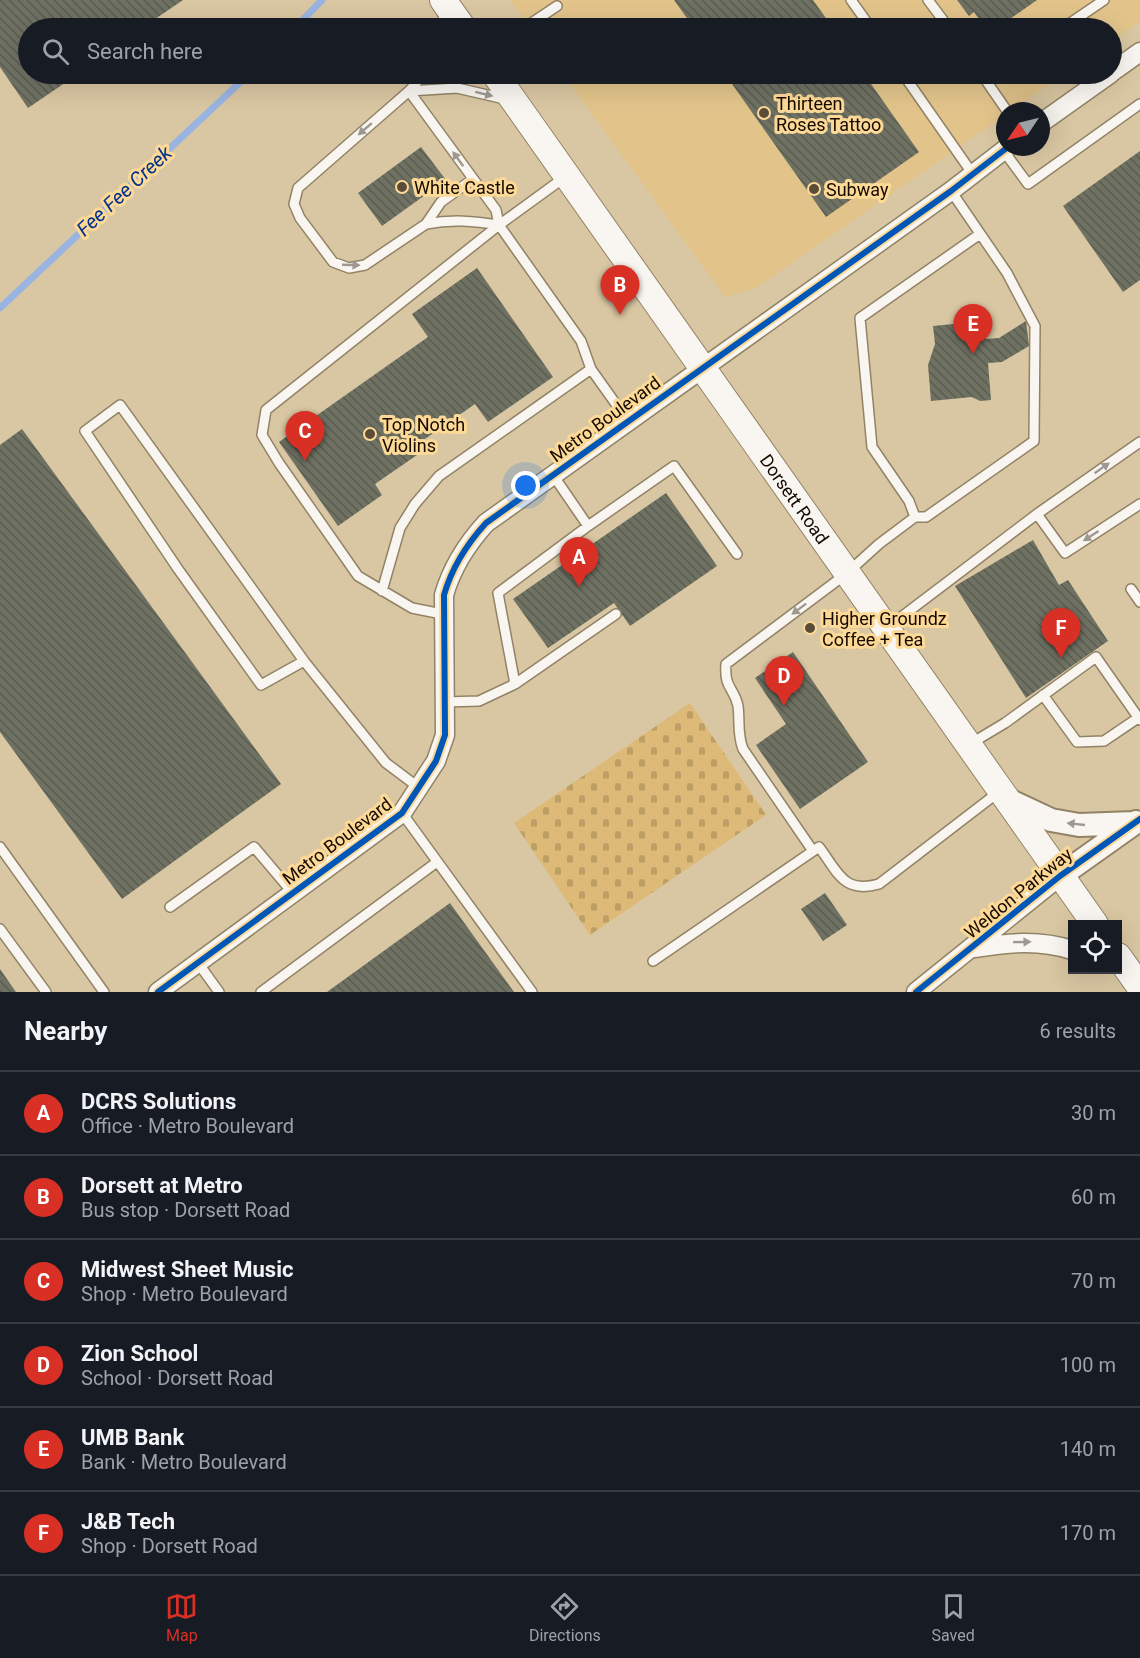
<!DOCTYPE html>
<html lang="en">
<head>
<meta charset="utf-8">
<style>
	body { margin:0; font-family:Roboto,sans-serif; background:#20242c; color:#f1f3f6 }
	.controls { position:absolute; right:18px; bottom:18px; display:grid; overflow:hidden; border-radius:0px; box-shadow:0 6px 24px #0002 }
	.controls button { width:54px; height:54px; display:grid; place-items:center; padding:0; border:0; border-bottom:2px solid #363941; background:#171b24; color:#f1f3f6; font:30px sans-serif }
	.compass { position:absolute; left:996px; top:102px; width:54px; height:54px; border-radius:50%; background:#171b24; box-shadow:0 6px 24px #0002; rotate:235deg }
	.you { position:absolute; left:526px; top:486px; width:21px; height:21px; margin:-15px; border:4px solid #fff; border-radius:50%; background:#1a73e8; box-shadow:0 0 0 9px #1a73e833 }
	.badge { display:grid; place-items:center; width:39px; height:39px; border-radius:50%; background:#d93025; color:#fff; font-size:20px; font-weight:700 }
	.pin { position:absolute; translate:-50% -50px; filter:drop-shadow(0 2px 3px #0008) }
	.pin::after { content:''; position:absolute; top:32px; width:21px; height:18px; background:inherit; clip-path:polygon(0 0,100% 0,50% 100%) }
	.list { margin:0; padding:0; list-style:none }
	h2 { display:flex; justify-content:space-between; align-items:center; height:78px; margin:0; padding:0 24px; font-size:26px }
	h2 small { font-size:20px; font-weight:400; color:#9ea1a6 }
	.list li { display:grid; grid-template-columns:39px 1fr auto; gap:18px; align-items:center; box-sizing:border-box; height:84px; padding:0 24px; border-top:2px solid #363941 }
	.list b { display:block; font-size:22px; white-space:nowrap }
	.list p { margin:0; font-size:20px; white-space:nowrap; color:#9ea1a6 }
	.list em { font-size:20px; font-style:normal; color:#9ea1a6 }
	.icon { flex:none; width:33px; height:33px; fill:none; stroke:currentColor; stroke-width:2; stroke-linecap:round; stroke-linejoin:round }
	.map { position:relative; flex:none; width:1140px; height:992px; overflow:hidden }
	.search { position:absolute; background:#171b24; box-shadow:0 6px 24px #0002; left:18px; right:18px; top:18px; height:66px; display:flex; align-items:center; gap:15px; box-sizing:border-box; padding:0 21px; border-radius:33px; color:#9ea1a6; font-size:22px }
	.sheet { height:582px; background:#171b24 }
	nav { display:flex; justify-content:space-around; align-items:center; box-sizing:border-box; height:84px; border-top:2px solid #363941; background:#171b24; font-size:16px; color:#9ea1a6 }
	nav a { display:grid; justify-items:center; gap:3px }
	nav .on { color:#d93025 }
	.map>svg:first-child { display:block }
	.built { fill:#e2c48b }
	.cemetery { fill:url(#cemetery-stones) }
	.lines { fill:none; stroke-linecap:round; stroke-linejoin:round }
	.stream { stroke:#9ab4e2; stroke-width:7 }
	.building { fill:url(#building-back-hatch) }
	.service-casing { stroke:#928366; stroke-width:12 }
	.minor-casing { stroke:#928366; stroke-width:21 }
	.tertiary-casing { stroke:#928366; stroke-width:26 }
	.secondary-casing { stroke:#928366; stroke-width:28 }
	.service { stroke:#f9f6f1; stroke-width:9 }
	.minor { stroke:#f9f6f1; stroke-width:18 }
	.tertiary { stroke:#f9f6f1; stroke-width:22 }
	.secondary { stroke:#f9f6f1; stroke-width:26 }
	.cycleway-casing { stroke:#fdd997; stroke-width:10 }
	.cycleway { stroke:#0057b8; stroke-width:6 }
	.oneway { fill:#9e9891 }
	.poi-dot { fill:#5a4c39; stroke:#fdd997; stroke-width:2 }
	.labels { text-anchor:middle; dominant-baseline:central; stroke-width:6; stroke-linejoin:round; paint-order:stroke }
	.poi-label { font-size:18px; fill:#160a00; stroke:#fdd997; text-anchor:start }
	.street-label { font-size:18px; fill:#160a00; stroke:#fdd997 }
	.water-label { font-size:20px; font-style:italic; fill:#01328d; stroke:#fdd997 }
</style>
</head>
<body>
<div class="map">
<svg width="1140" height="992" viewBox="0 0 1140 992">
	<defs>
		<pattern id="cemetery-stones" width="16" height="16" patternUnits="userSpaceOnUse" patternTransform="scale(1.5)"><rect width="16" height="16" fill="#ddba77"/><path d="M2 7V4a2 2 0 0 1 4 0v3zM10 15v-3a2 2 0 0 1 4 0v3z" fill="#bd9f65"/></pattern>
		<pattern id="building-back-hatch" width="6" height="6" patternUnits="userSpaceOnUse" patternTransform="scale(1.5)"><rect width="6" height="6" fill="#6f7263"/><path d="M-1 5l2 2M0 0l6 6M5-1l2 2" fill="none" stroke="#5a5c4f"/></pattern>
	</defs>
	<rect width="100%" height="100%" fill="#d9c6a2"/>
	<path class="built" d="M510 0H1140V21L1112 41V28H531Z
		M563 74H1064L756 288 725 297Z"/>
	<path class="cemetery" d="M690 703 766 815 590 935 514 823Z"/>
	<g class="lines">
		<path class="stream" d="M295 28 322 0
			M0 308 249 74"/>
	</g>
	<path class="building" d="M0 0H183L142 28H28V74H78L28 108 0 67Z
		M674 0H813L833 28H694Z
		M957 0H1037L997 28H985L974 12 969 16Z
		M725 74H864L919 152 826 217Z
		M421 147 446 180 382 226 358 193Z
		M1140 151V280L1123 292 1063 206Z
		M477 268 553 377 488 422 475 404 412 448 417 455 375 484 382 495 338 526 279 442 428 337 412 314Z
		M984 321 986 339 999 338 1026 321 1029 346 1002 362 988 363 991 400 980 401 972 397 931 401 928 365 935 344 933 326Z
		M22 429 281 784 122 899 0 732V445Z
		M666 493 717 566 630 626 614 603 548 648 513 599Z
		M1033 540 1059 585 1068 580 1108 641 1026 698 955 586Z
		M793 652 868 762 800 809 756 745 786 724 755 678Z
		M825 893 847 925 823 941 801 909Z
		M450 903 514 992H327Z
		M0 969 16 992H0Z"/>
	<g class="lines">
		<defs>
			<path id="service" d="M851 0 871 28
				M928 0 949 28
				M441 28 445 10
				M524 28 557 6
				M1063 28 1104 0
				M424 74 409 91 298 188 294 204 300 218 333 262 349 268 365 265 426 224 441 202 473 179
				M903 74 972 173
				M1000 74 987 82 1007 111
				M409 91 496 210 499 225 581 341 591 369
				M409 91 457 88 505 99
				M1003 150 1028 184 1140 104
				M426 224C452 219 474 221 499 225
				M553 475 588 526 674 466 737 554
				M1037 514 1065 553 1140 504
				M915 517 909 501 872 447 860 318 980 234
				M1131 589 1140 602
				M382 591 400 528 415 504 439 476 591 369 628 421
				M442 614 412 608 358 576 279 463 262 435 266 410 499 225 565 177
				M888 627 1037 514 1140 442
				M304 661 261 685 178 569 85 431 120 405 304 661 386 763 418 787
				M515 684 616 614
				M1043 695 1077 742 1104 741 1138 718
				M445 702 479 701 515 684 498 593 588 526
				M970 744 1005 723 1096 657 1140 720
				M402 813 532 992
				M0 847 104 992
				M813 851 743 749C737 734 740 721 738 706 734 687 724 689 726 664L846 574 879 544 915 517H926L1034 441 1035 326 1007 273 951 191
				M170 907 254 847 293 893
				M0 929 46 992
				M653 961 819 847C838 872 843 894 879 884L1000 791
				M198 963 219 992
				M261 992 437 862"/>
			<path id="minor" d="M1112 72 1140 52
				M1041 123 1110 74
				M974 948C1008 943 1038 939 1072 950
				M158 992 402 813 436 761 445 735 444 595C452 567 466 545 486 523L951 191 1008 147
				M916 992 1060 876"/>
			<path id="tertiary" d="M1006 799 1051 820 1079 825 1135 823
				M1060 876 1136 822"/>
			<g id="secondary">
				<path d="M443 0 463 28"/>
				<path id="s1" d="M495 74 1095 924"/>
				<path d="M1118 956 1140 987"/>
			</g>
		</defs>
		<use href="#service" class="service-casing"/>
		<use href="#minor" class="minor-casing"/>
		<use href="#tertiary" class="tertiary-casing"/>
		<use href="#secondary" class="secondary-casing"/>
		<use href="#service" class="service"/>
		<use href="#minor" class="minor"/>
		<use href="#tertiary" class="tertiary"/>
		<use href="#secondary" class="secondary"/>
		<defs>
			<path id="cycleway" d="M158 992 402 813 436 761 445 735 444 595C452 567 466 545 486 523L951 191 1008 147
				M916 992 1060 876 1140 819"/>
		</defs>
		<use href="#cycleway" class="cycleway-casing"/>
		<use href="#cycleway" class="cycleway"/>
	</g>
	<defs><path id="oneway-solid" d="M-6-.8H1V-3.2L6.5 0L1 3.2V.8H-6Z" transform="scale(1.5)"/></defs>
	<g class="oneway">
		<use href="#oneway-solid" transform="translate(484 94) rotate(14)"/>
		<use href="#oneway-solid" transform="translate(365 129) rotate(139)"/>
		<use href="#oneway-solid" transform="translate(458 159) rotate(-126)"/>
		<use href="#oneway-solid" transform="translate(351 265) rotate(2)"/>
		<use href="#oneway-solid" transform="translate(1102 468) rotate(-35)"/>
		<use href="#oneway-solid" transform="translate(1091 536) rotate(147)"/>
		<use href="#oneway-solid" transform="translate(799 609) rotate(143)"/>
		<use href="#oneway-solid" transform="translate(1076 824) rotate(-174)"/>
		<use href="#oneway-solid" transform="translate(1022 942) rotate(-1)"/>
	</g>
	<g class="poi-dot">
		<circle cx="764" cy="113" r="6"/>
		<circle cx="402" cy="187" r="6"/>
		<circle cx="814" cy="189" r="6"/>
		<circle cx="370" cy="434" r="6"/>
		<circle cx="810" cy="628" r="6"/>
	</g>
	<g class="labels">
		<g class="poi-label">
			<text x="776" y="103">Thirteen<tspan x="776" dy="21">Roses Tattoo</tspan></text>
			<text x="414" y="187">White Castle</text>
			<text x="826" y="189">Subway</text>
			<text x="382" y="424">Top Notch<tspan x="382" dy="21">Violins</tspan></text>
			<text x="822" y="618">Higher Groundz<tspan x="822" dy="21">Coffee + Tea</tspan></text>
		</g>
		<g class="street-label">
			<text transform="translate(605 419) rotate(-36)">Metro Boulevard</text>
			<text stroke="none"><textPath href="#s1" startOffset="520">Dorsett Road</textPath></text>
			<text transform="translate(337 841) rotate(-37)">Metro Boulevard</text>
			<text transform="translate(1018 893) rotate(-39)">Weldon Parkway</text>
		</g>
		<g class="water-label">
			<text transform="translate(124 191) rotate(-43)">Fee Fee Creek</text>
		</g>
	</g>
</svg>
<div class="controls">
<button><svg class="icon" aria-label="locate" viewBox="0 0 24 24"><circle cx="12" cy="12" r="6"/><path d="M12 2v4M12 18v4M2 12h4M18 12h4"/></svg></button>
</div>
<svg class="compass" viewBox="-18 -18 36 36"><path d="M0-13l5 13h-10z" fill="#e53935"/><path d="M0 13l5-13h-10z" fill="#9ea1a6"/></svg>
<div class="you"></div>
<div class="pin badge" style="left:579px;top:587px">A</div>
<div class="pin badge" style="left:620px;top:315px">B</div>
<div class="pin badge" style="left:305px;top:461px">C</div>
<div class="pin badge" style="left:784px;top:706px">D</div>
<div class="pin badge" style="left:973px;top:354px">E</div>
<div class="pin badge" style="left:1061px;top:658px">F</div>
<div class="search"><svg class="icon" aria-label="search" viewBox="0 0 24 24"><circle cx="10" cy="10" r="6"/><path d="M15 15l6 6"/></svg>Search here</div>
</div>
<section class="sheet">
<h2>Nearby<small>6 results</small></h2>
<ul class="list">
<li><span class="badge">A</span><div><b>DCRS Solutions</b><p>Office · Metro Boulevard</p></div><em>30 m</em></li>
<li><span class="badge">B</span><div><b>Dorsett at Metro</b><p>Bus stop · Dorsett Road</p></div><em>60 m</em></li>
<li><span class="badge">C</span><div><b>Midwest Sheet Music</b><p>Shop · Metro Boulevard</p></div><em>70 m</em></li>
<li><span class="badge">D</span><div><b>Zion School</b><p>School · Dorsett Road</p></div><em>100 m</em></li>
<li><span class="badge">E</span><div><b>UMB Bank</b><p>Bank · Metro Boulevard</p></div><em>140 m</em></li>
<li><span class="badge">F</span><div><b>J&amp;B Tech</b><p>Shop · Dorsett Road</p></div><em>170 m</em></li>
</ul>
</section>
<nav>
<a class="on"><svg class="icon" aria-label="map" viewBox="0 0 24 24"><path d="M3 6l6-2 6 2 6-2v14l-6 2-6-2-6 2zM9 4v14M15 6v14"/></svg>Map</a>
<a><svg class="icon" aria-label="directions" viewBox="0 0 24 24"><path d="M12 3l9 9-9 9-9-9zM9 14v-3h6M13 9l2 2-2 2"/></svg>Directions</a>
<a><svg class="icon" aria-label="saved" viewBox="0 0 24 24"><path d="M7 4h10v16l-5-4-5 4z"/></svg>Saved</a>
</nav>
</body>
</html>
